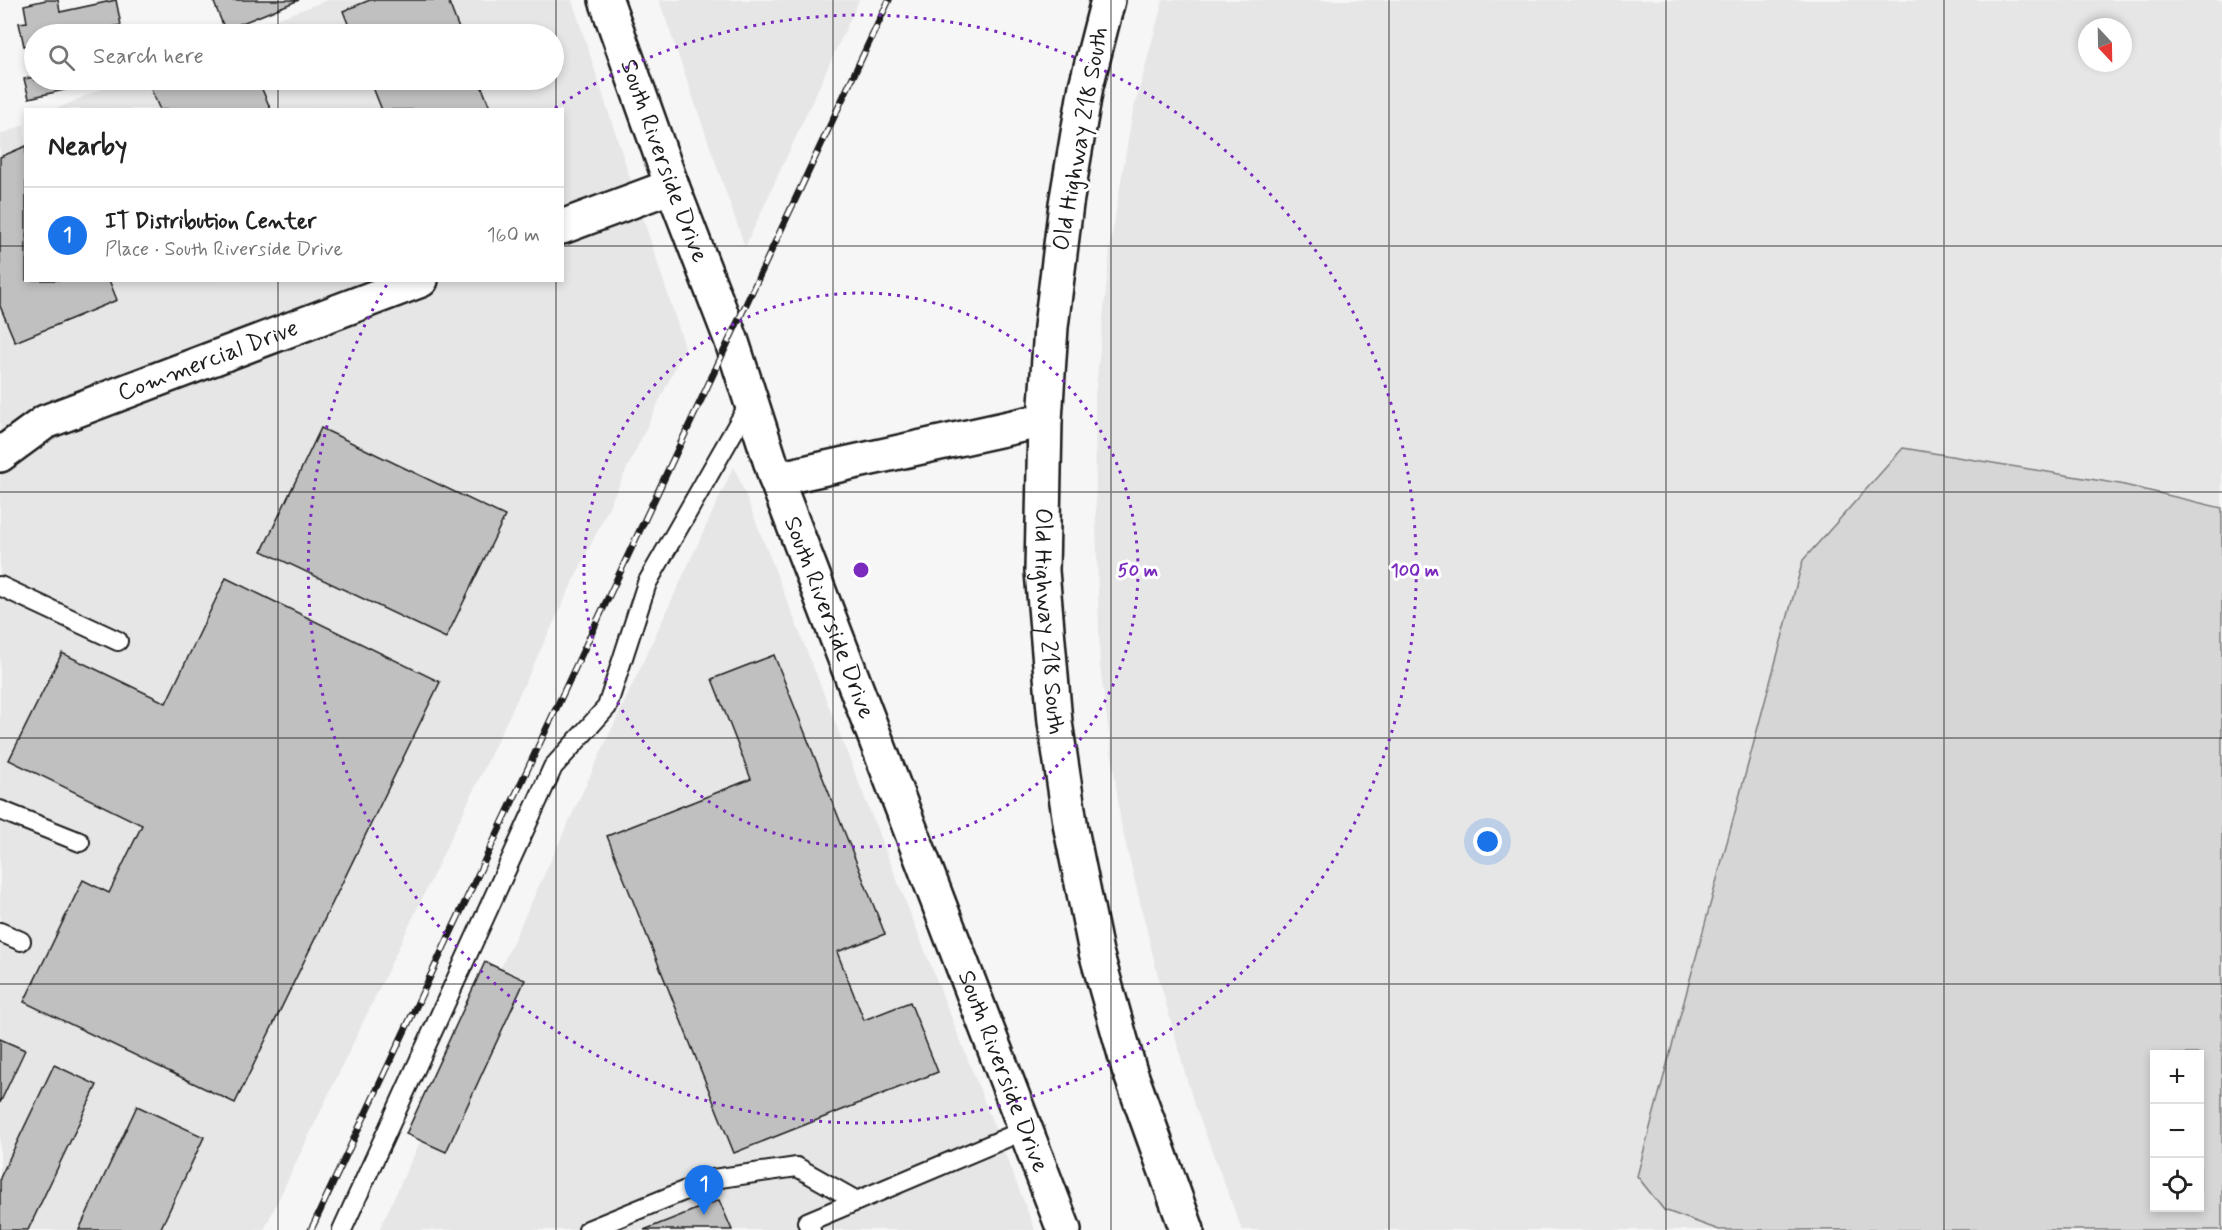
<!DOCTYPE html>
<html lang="en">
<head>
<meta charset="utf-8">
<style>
	body { margin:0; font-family:Mynerve,sans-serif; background:#f2f2f2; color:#222 }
	.controls { position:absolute; right:18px; bottom:18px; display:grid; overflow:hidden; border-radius:0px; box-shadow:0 3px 9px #0003 }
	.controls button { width:54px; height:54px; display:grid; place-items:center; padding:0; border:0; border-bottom:2px solid #e0e0e0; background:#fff; color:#222; font:30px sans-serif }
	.compass { position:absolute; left:2078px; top:18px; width:54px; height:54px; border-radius:50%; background:#fff; box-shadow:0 3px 9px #0003; rotate:158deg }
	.you { position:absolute; left:1488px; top:842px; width:21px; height:21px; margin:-15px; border:4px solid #fff; border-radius:50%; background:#1a73e8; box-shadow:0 0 0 9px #1a73e833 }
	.badge { display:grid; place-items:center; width:39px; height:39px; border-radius:50%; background:#1a73e8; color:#fff; font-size:20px; font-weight:700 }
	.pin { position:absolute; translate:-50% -50px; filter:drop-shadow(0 2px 3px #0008) }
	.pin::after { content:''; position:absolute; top:32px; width:21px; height:18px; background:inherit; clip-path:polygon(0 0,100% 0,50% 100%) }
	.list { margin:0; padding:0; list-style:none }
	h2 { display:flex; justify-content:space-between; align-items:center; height:78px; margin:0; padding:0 24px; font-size:26px }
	h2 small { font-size:20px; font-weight:400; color:#767676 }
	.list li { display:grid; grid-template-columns:39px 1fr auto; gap:18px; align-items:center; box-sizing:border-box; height:96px; padding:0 24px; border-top:2px solid #e0e0e0 }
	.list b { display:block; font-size:22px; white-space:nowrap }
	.list p { margin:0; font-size:20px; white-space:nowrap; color:#767676 }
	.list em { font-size:20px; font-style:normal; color:#767676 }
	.icon { flex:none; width:33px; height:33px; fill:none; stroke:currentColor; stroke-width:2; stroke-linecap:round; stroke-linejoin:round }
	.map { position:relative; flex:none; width:2222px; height:1230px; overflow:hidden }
	.search { position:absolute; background:#fff; box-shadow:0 3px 9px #0003; left:24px; top:24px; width:540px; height:66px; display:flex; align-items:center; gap:15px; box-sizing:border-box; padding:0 21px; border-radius:33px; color:#767676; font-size:22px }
	.panel { position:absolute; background:#fff; box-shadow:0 3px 9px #0003; left:24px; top:108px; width:540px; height:174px; border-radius:0px }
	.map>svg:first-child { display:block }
	.built { fill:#e6e6e6; fill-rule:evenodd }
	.green { fill:#d6d6d6; stroke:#797979; stroke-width:1.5; fill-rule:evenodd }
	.building { fill:#c0c0c0; stroke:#1c1c1c; stroke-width:1.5 }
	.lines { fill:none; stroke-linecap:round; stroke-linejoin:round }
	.service-casing { stroke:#1c1c1c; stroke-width:22 }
	.minor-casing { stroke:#1c1c1c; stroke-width:38 }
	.secondary-casing { stroke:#1c1c1c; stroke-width:38 }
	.service { stroke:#fff; stroke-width:18 }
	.minor { stroke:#fff; stroke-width:33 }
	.secondary { stroke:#fff; stroke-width:33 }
	.rail-casing { stroke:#1c1c1c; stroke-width:7 }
	.rail { stroke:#fff; stroke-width:4.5; stroke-dasharray:14; stroke-linecap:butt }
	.grid { fill:none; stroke:#1c1c1c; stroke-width:1.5; stroke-opacity:0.55 }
	.ring { fill:none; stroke:#7b2cbf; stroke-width:3; stroke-dasharray:3 6 }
	.labels { text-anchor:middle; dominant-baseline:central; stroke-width:6; stroke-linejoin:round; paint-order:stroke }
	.street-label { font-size:24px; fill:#1c1c1c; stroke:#fff }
	.centre { fill:#7b2cbf; stroke:#fff; stroke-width:3 }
	.ring-label { font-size:18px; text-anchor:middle; font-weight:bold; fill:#7b2cbf; stroke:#fff; stroke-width:6; stroke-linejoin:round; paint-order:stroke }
</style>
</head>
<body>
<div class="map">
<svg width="2222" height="1230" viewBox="0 0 2222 1230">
	<rect width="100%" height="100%" fill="#f6f6f6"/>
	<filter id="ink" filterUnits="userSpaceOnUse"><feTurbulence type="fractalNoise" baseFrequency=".0167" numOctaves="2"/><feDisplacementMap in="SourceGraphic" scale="12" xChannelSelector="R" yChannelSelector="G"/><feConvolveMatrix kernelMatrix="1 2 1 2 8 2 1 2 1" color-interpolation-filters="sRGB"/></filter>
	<g filter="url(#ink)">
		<path class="built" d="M328 0H572L685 347 264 1230H0V135L25 124 26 280H562V110L56 109 122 80H554V34H236Z
			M659 0H859L745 247Z
			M1163 0H2222V1230H1242L1192 1098 1155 964 1121 824 1100 667 1096 521 1095 396 1111 240 1132 116ZM2087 27H2123V63H2087ZM2154 1054H2200V1208H2154Z
			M734 466 1035 1230H379Z"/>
		<path class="green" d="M1903 448 2120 484 2222 508V1230H1719L1664 1210 1637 1176 1803 560ZM2154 1054H2200V1208H2154Z"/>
		<path class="building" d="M46 0H58L60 12 116 0 121 25 76 34H34V44L24 46 19 23 27 22 24 5Z
			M213 0H299L225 30Z
			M370 0H448L461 34H352L343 11Z
			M34 77V80H107L29 98 24 79Z
			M168 80H258L271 110H160L150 87Z
			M370 80H479L491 110H382Z
			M26 146V280H109L117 300 15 342 0 306V157Z
			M321 428 505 516 446 638 262 551Z
			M226 578 440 682 235 1103 24 1002 83 880 109 893 142 825 9 760 62 653 166 703Z
			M774 655 885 934 837 952 864 1020 910 1002 938 1072 734 1153 607 836 751 779 712 679Z
			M485 962 525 980 446 1152 406 1134Z
			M0 1039 25 1050 0 1103Z
			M54 1065 97 1085 28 1230H0V1178Z
			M137 1106 204 1137 160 1230H79Z
			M719 1200 732 1230H644Z"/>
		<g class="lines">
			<defs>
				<path id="service" d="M0 586 118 641
					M0 810 80 842
					M0 932 21 941
					M342 1230 553 767 607 707 647 583 751 401
					M588 1230 713 1179 797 1167 857 1201
					M811 1230 807 1222 1025 1130"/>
				<g id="minor">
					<path id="s1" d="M606 0 672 186 731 339 776 479 1064 1230"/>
					<path d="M562 227 672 186"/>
					<path id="s2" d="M0 455 45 422 421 280"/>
					<path d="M776 479 1045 420"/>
				</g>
				<g id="secondary">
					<path id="s3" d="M1108 0 1086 86 1066 204 1051 327 1045 420 1042 571 1055 722 1071 829 1096 952 1129 1069 1187 1230"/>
				</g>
			</defs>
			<use href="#service" class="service-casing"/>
			<use href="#minor" class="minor-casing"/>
			<use href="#secondary" class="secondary-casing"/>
			<use href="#service" class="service"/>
			<use href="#minor" class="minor"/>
			<use href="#secondary" class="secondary"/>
			<defs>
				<path id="rail" d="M311 1230 889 0"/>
			</defs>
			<use href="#rail" class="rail-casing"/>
			<use href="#rail" class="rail"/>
		</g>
	</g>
	<path class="grid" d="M278 0V34M556 0V110M833 0V1230M1111 0V1230M1389 0V1230M1666 0V1230M1944 0V1230M278 80V110M0 246H26M562 246H2222M278 280V1230M556 280V1230M0 492H2222M0 738H2222M0 984H2222"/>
	<g class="ring">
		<circle cx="861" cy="570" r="277"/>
		<path d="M555 108A554 554 0 1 1 389 281"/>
	</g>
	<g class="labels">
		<g class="street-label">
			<text transform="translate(1081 139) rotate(-80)">Old Highway 218 South</text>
			<text stroke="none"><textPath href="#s1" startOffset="171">South Riverside Drive</textPath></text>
			<text stroke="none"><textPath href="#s2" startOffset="230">Commercial Drive</textPath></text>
			<text stroke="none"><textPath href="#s1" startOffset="657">South Riverside Drive</textPath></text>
			<text stroke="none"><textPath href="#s3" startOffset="627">Old Highway 218 South</textPath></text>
			<text stroke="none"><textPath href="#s1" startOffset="1143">South Riverside Drive</textPath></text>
		</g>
	</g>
	<circle cx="861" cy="570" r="9" class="centre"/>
	<g class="ring-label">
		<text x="1138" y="576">50 m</text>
		<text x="1415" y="576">100 m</text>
	</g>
</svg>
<div class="controls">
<button>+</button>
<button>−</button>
<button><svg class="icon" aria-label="locate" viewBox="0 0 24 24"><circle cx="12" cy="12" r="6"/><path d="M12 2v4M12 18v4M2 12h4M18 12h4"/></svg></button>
</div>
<svg class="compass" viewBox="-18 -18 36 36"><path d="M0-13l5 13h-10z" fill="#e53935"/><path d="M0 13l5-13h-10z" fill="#767676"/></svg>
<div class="you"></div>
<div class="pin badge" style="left:704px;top:1215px">1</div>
<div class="search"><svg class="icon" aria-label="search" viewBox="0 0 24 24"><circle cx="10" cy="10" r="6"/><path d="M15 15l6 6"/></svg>Search here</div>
<section class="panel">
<h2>Nearby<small></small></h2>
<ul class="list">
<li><span class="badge">1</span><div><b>IT Distribution Center</b><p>Place · South Riverside Drive</p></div><em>160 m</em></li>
</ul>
</section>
</div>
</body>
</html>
